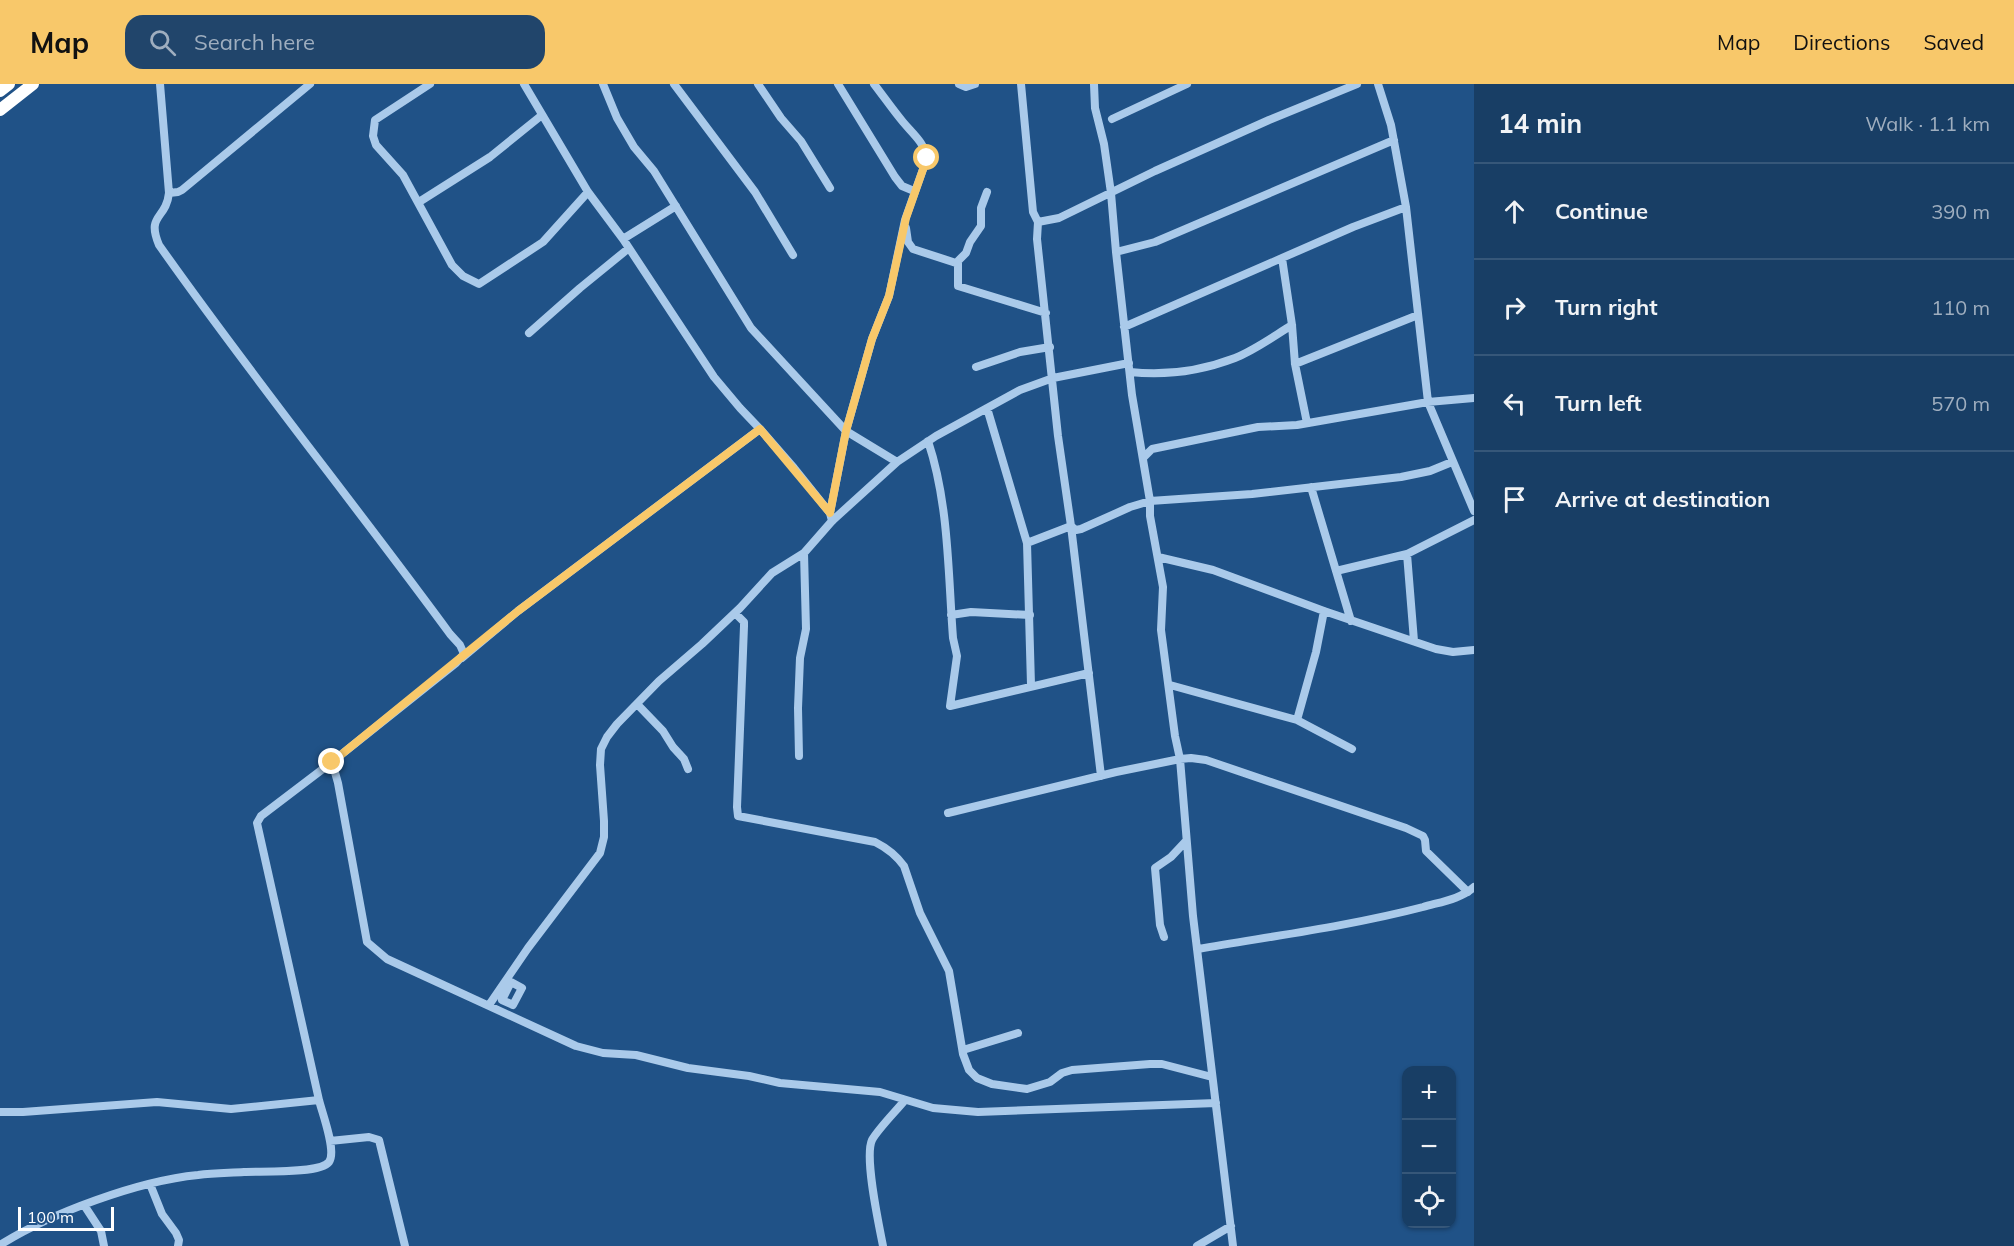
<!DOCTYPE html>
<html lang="en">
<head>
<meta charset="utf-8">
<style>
	body { margin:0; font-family:Mulish,sans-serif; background:#21456b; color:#f1f3f6 }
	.controls { position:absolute; right:18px; bottom:18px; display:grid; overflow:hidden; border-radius:12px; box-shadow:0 2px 4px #0004 }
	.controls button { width:54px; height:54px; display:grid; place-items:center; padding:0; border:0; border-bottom:2px solid #365779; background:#183e65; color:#f1f3f6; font:30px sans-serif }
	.scale { position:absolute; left:18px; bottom:15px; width:96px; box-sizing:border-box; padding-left:6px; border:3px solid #fff; border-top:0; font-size:16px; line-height:21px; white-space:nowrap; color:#fff; -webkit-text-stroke:4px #205287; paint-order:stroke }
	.stop { position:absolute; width:18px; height:18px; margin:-14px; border:4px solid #f8c86a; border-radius:50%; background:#fff }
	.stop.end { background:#f8c86a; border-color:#fff; box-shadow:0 2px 6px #0008 }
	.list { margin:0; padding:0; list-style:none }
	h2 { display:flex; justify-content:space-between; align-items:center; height:78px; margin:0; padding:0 24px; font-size:26px }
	h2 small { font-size:20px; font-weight:400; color:#9faebf }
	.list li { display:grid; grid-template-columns:39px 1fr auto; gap:18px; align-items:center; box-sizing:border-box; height:96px; padding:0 24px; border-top:2px solid #365779 }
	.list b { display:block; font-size:22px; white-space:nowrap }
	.list em { font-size:20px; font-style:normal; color:#9faebf }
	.icon { flex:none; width:33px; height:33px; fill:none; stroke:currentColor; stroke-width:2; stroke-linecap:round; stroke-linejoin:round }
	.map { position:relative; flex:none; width:1474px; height:1162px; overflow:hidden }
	header { display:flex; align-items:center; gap:36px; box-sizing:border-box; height:84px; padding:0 30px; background:#f8c86a; color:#111 }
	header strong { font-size:28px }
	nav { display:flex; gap:33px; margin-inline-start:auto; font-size:21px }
	.search { width:420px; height:54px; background:#21456b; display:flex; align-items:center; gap:15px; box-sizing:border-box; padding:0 21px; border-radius:18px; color:#9faebf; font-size:22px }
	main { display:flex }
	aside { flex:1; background:#183e65 }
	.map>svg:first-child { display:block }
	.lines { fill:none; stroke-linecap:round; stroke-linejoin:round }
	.minor { stroke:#aacaea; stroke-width:8 }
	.highway { stroke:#fff; stroke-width:12 }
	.route { stroke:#f8c86a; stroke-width:8 }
</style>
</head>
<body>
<header>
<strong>Map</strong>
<div class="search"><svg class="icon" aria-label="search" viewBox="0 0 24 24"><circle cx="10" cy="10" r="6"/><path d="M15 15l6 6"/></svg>Search here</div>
<nav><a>Map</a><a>Directions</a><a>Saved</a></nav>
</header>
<main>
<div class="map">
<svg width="1474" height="1162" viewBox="0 0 1474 1162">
	<rect width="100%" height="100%" fill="#205287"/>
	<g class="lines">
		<path class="minor" d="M430 0 375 36 373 52 376 61 403 91 452 181 463 192 479 200 543 158 588 108
			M524 0 588 108 623 155 714 293 740 324 760 345 794 384 830 429 832 437
			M603 0 617 34 634 63 654 87 751 244 846 347 897 378
			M674 0 755 108 793 171
			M758 0 781 34 801 57 830 104
			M838 0 895 93 902 102 914 107
			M959 0 966 3 975 0
			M1021 0 1033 128 1038 138
			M1094 0 1095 24 1104 60 1111 109 1116 168 1132 311 1150 417V432L1163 503 1161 546 1175 652 1180 675 1193 832 1233 1162
			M1357 0 1269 36 1155 87 1059 134 1038 138 1037 155 1058 352 1071 442 1076 446 1081 445 1130 423 1150 417 1252 410 1401 393 1430 387 1452 378
			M1378 0 1391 41 1406 123 1428 318 1474 427
			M1112 35 1187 0
			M169 109 178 108 182 106 310 0
			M419 118 490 73 542 31
			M906 144 908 158 913 165 956 179 966 169 970 158 981 142V124L987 108
			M623 155 676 122
			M1116 168 1155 158 1394 56
			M1282 174 1292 241 1295 280 1307 339
			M958 178V202L1046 229
			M1124 243 1353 143 1406 123
			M529 249 580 204 629 164
			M1295 280 1418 231
			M976 283 1020 268 1050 263
			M1130 288C1167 292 1201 287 1235 274 1255 266 1274 252 1292 241
			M987 324 1027 459 1031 601
			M928 357C949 420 948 489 953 554L957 572 950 622 1089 589
			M1144 373 1152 365 1258 343 1297 341 1428 318 1474 314
			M1311 403 1351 537
			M830 429 846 347 872 255 889 212 905 136 927 74C924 58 913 50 903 38 893 26 884 13 874 0
			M1027 459 1071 442 1101 692
			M1407 470 1414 557
			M1158 473 1213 486 1324 527 1436 565 1453 568 1474 566
			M1336 487 1407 470 1474 436
			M735 529 744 538V542L737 723 738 732 875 758C887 764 896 771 904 782L920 829 949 887 963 970 969 986 977 994 992 1000 1027 1005 1050 998 1062 989 1072 986 1150 980H1162L1212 993
			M951 531 971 528 1030 531
			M462 574 518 527 760 345
			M1170 601 1297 636 1352 665
			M637 620 663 647 673 663 684 675 688 685
			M1297 636 1316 568 1324 527
			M799 672 798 624 800 574 806 545 804 469
			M332 678 338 699 367 858 387 875 576 962 603 969 636 971 688 984 749 992 780 999 880 1008 933 1024 978 1028 1216 1019
			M948 729 1116 688 1180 675 1191 674 1206 676 1406 744 1423 752 1425 756 1426 767 1468 808
			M1164 853 1160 841 1155 784 1171 773 1186 757
			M1198 865C1273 852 1350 842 1423 823 1440 818 1461 815 1474 803
			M511 898 522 904 513 921 502 916Z
			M489 921 528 864 600 769 604 753V737L600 681 601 665 607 653 617 640 659 597 702 560 740 524 772 489 804 469 832 437 897 378 936 352 1020 306 1053 294 1129 279
			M963 966 1018 949
			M0 1028H23L157 1018 231 1025 319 1016 257 739 261 732 332 678 456 579 464 570 460 561 450 550C354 419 252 293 159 161 146 130 166 136 169 109L160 0
			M330 1057 369 1053 379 1056 405 1162
			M150 1100 162 1130 176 1149 179 1156 178 1162
			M84 1121 101 1147 104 1162
			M0 1161C51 1129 138 1097 198 1091 214 1089 229 1089 244 1088 261 1087 320 1090 329 1078 337 1067 322 1029 319 1016
			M883 1162C879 1141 864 1073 872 1056 878 1045 897 1026 905 1016
			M1197 1162 1231 1142"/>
		<path class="highway" d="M0 7 9 0
			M0 26 33 0"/>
	</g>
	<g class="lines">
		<path class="route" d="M332 678 518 527 760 345 830 429 846 347 872 255 889 212 906 134 927 74"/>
	</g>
</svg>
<div class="controls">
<button>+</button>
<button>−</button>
<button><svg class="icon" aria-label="locate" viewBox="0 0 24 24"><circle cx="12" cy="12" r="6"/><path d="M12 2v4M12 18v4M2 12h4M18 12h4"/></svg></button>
</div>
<div class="scale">100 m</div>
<div class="stop" style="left:927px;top:74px"></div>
<div class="stop end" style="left:332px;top:678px"></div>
</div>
<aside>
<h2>14 min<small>Walk · 1.1 km</small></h2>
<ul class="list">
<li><svg class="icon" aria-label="ahead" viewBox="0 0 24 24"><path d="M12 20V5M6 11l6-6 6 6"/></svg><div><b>Continue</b></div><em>390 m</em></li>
<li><svg class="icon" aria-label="right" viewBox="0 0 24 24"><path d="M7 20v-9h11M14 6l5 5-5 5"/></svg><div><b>Turn right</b></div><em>110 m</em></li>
<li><svg class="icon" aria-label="left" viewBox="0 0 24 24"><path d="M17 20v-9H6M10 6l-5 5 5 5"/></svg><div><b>Turn left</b></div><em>570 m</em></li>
<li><svg class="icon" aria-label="arrive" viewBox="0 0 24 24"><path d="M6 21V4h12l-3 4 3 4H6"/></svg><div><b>Arrive at destination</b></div></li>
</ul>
</aside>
</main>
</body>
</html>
